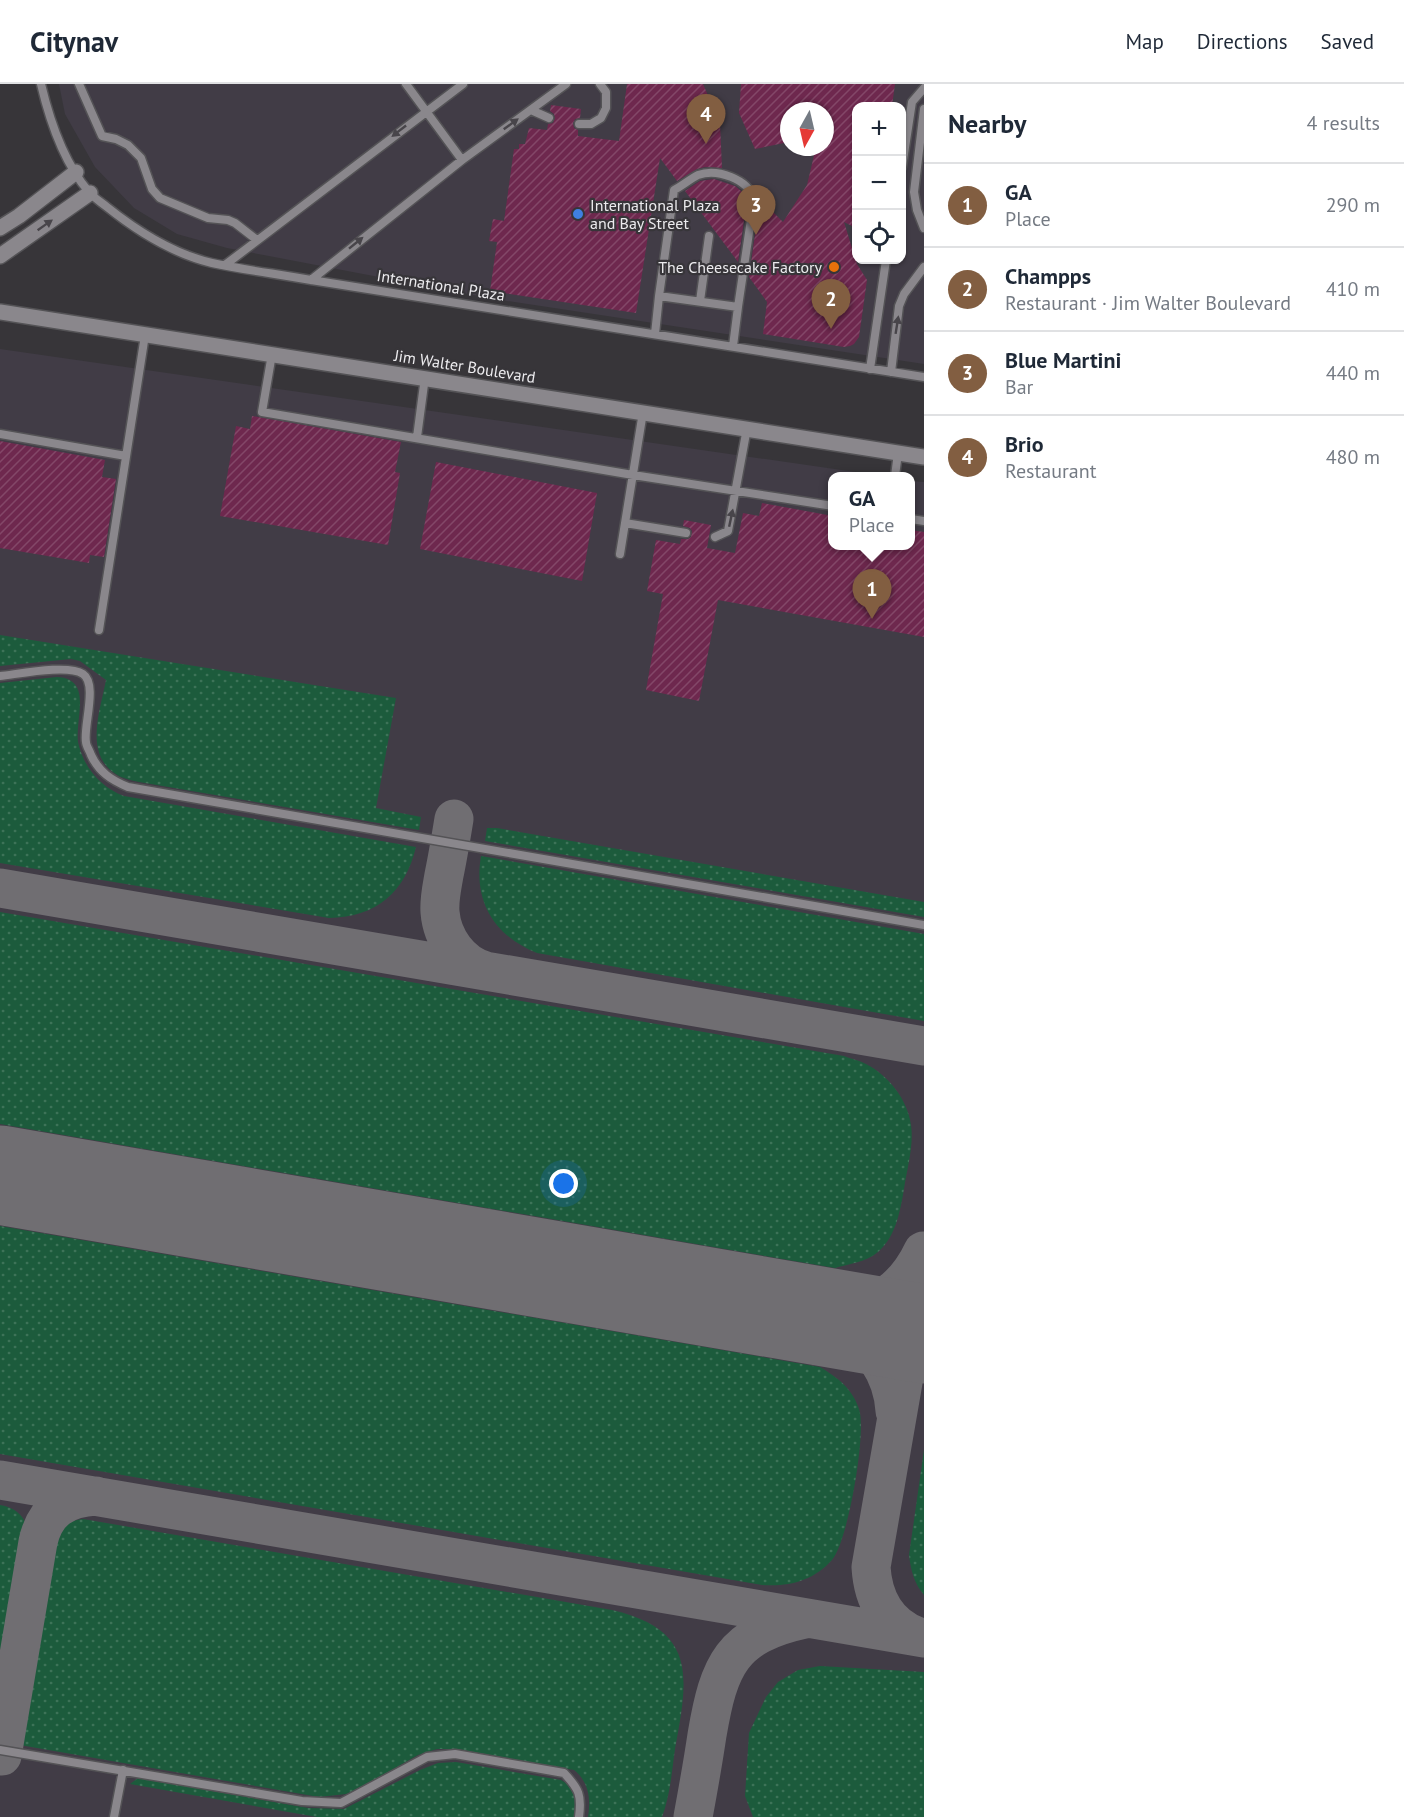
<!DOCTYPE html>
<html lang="en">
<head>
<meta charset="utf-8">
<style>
	body { margin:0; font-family:"PT Sans",sans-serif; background:#f6f6f7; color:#1f2937 }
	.controls { position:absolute; right:18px; top:18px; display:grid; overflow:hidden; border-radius:12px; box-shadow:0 2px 4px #0004 }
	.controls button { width:54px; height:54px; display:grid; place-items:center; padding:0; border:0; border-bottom:2px solid #e0e1e3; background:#fff; color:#1f2937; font:30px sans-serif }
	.compass { position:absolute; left:780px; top:18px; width:54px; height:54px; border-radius:50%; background:#fff; box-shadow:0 2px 4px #0004; rotate:188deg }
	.you { position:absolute; left:564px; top:1100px; width:21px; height:21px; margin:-15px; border:4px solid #fff; border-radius:50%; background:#1a73e8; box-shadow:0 0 0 9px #1a73e833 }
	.badge { display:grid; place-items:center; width:39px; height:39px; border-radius:50%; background:#825e41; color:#fff; font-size:20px; font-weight:700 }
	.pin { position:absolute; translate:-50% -50px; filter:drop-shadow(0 2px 3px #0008) }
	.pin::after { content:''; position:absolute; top:32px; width:21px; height:18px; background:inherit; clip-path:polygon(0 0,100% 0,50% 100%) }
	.popup { position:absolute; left:828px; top:388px; width:87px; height:78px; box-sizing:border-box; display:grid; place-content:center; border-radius:12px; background:#fff; filter:drop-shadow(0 2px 4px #0005); font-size:20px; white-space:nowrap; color:#747a83 }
	.popup b { font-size:22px; color:#1f2937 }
	.popup::after { content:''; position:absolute; left:50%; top:100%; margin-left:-12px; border:12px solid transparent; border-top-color:#fff }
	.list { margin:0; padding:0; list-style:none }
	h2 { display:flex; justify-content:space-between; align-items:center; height:78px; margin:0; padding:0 24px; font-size:26px }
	h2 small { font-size:20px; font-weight:400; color:#747a83 }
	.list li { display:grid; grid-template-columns:39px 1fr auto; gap:18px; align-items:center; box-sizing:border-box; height:84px; padding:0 24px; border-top:2px solid #e0e1e3 }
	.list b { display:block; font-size:22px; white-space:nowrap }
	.list p { margin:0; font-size:20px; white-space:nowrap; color:#747a83 }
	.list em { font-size:20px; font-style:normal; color:#747a83 }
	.icon { flex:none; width:33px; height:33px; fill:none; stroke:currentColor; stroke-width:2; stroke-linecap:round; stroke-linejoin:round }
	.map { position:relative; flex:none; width:924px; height:1733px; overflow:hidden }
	header { display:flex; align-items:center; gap:36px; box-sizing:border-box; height:84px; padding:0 30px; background:#fff; border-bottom:2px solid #e0e1e3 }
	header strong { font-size:28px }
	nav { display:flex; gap:33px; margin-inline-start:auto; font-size:21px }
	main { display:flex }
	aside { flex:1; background:#fff }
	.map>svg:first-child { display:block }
	.built { fill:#413c46; fill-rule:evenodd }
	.grass { fill:url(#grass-dots) }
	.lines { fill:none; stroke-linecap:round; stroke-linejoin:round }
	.taxiway { stroke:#706e72; stroke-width:39 }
	.runway { stroke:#706e72; stroke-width:99 }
	.building { fill:url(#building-hatch) }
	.service-casing { stroke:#545356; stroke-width:11 }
	.minor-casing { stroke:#545356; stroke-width:18 }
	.service { stroke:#8a878c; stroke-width:8 }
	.minor { stroke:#8a878c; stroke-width:15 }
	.oneway { fill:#48454a }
	.shop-dot { fill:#3f7fe0; stroke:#373539; stroke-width:2 }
	.food-dot { fill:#e8710a; stroke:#373539; stroke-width:2 }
	.labels { text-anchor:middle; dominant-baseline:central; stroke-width:4.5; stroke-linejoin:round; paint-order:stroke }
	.poi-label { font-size:16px; fill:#ecebee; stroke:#373539; text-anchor:start }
	.street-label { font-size:16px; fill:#ecebee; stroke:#373539 }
</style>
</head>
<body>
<header>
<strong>Citynav</strong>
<nav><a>Map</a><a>Directions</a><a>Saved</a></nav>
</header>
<main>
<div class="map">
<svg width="924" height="1733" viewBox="0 0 924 1733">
	<defs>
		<pattern id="grass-dots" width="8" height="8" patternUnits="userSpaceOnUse" patternTransform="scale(1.5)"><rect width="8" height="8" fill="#1c5b3c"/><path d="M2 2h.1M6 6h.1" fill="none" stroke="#3d7358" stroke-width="1.8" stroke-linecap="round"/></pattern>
		<pattern id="building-hatch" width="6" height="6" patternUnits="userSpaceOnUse" patternTransform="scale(1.5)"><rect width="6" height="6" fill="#6e284e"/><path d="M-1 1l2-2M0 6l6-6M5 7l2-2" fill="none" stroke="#834768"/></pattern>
	</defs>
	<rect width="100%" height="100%" fill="#373539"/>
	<path class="built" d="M59 0H924V280L494 215 227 164 177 150 134 124 95 83 65 30ZM856 22H902V176H856ZM789 27H825V63H789Z
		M0 265 883 392H833V462H911V397L924 398V1733H0Z"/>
	<path class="grass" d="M0 551 396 614 376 724 421 733 419 746 139 698C133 697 127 695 121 693 82 674 100 628 106 596L80 577 71 575 0 582Z
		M57 593C96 595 72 640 79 662 85 685 102 704 124 712L416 763C405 808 377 833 329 834L0 779V599Z
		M487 744H497L924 818V833L485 757Z
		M481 772 924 850V937L537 869C495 852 473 818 481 772Z
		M0 828 844 972C851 975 859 976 866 980 888 991 908 1016 911 1041 914 1061 907 1085 904 1105 900 1128 896 1152 878 1168 866 1178 849 1180 835 1184L0 1040Z
		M0 1142 820 1283C838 1294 852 1304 859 1325 867 1347 848 1458 832 1476 813 1497 789 1503 762 1501L0 1370Z
		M924 1366V1511C914 1499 911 1487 909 1471Z
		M0 1421C18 1424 26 1434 30 1452L0 1634Z
		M83 1435 612 1526C698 1546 688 1594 675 1665 672 1687 670 1712 662 1733H588C591 1715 589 1698 574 1686L457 1665H437L418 1671 360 1704 346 1710 319 1713 14 1660 48 1462C53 1444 66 1437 83 1435Z
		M820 1582 924 1588V1733H753L745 1712 749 1649 766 1613 778 1598 798 1586Z
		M456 1678 561 1696C576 1704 577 1718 574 1733H317L130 1700 138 1694 308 1724 344 1725 420 1686 438 1679Z"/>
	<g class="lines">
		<path class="taxiway" d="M454 735C451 753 448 772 444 791 442 803 439 815 440 828 442 854 460 880 486 887
			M0 804 924 962
			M682 1211C711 1216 739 1221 768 1226 791 1230 815 1232 836 1241 871 1256 893 1290 895 1327
			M810 1226C860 1234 901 1214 923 1167
			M0 1396 924 1554
			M919 1553C887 1542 873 1516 871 1483L924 1177
			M2 1672 38 1458C45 1426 65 1414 96 1412
			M693 1733C698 1706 703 1678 707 1651 719 1581 731 1551 805 1535"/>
		<path class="runway" d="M0 1091 924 1250"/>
	</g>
	<path class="building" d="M627 0H703L720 39 722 84 705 83 697 85 677 97 660 74 636 229 490 207 497 158 489 157 493 135 504 137 514 65H519V60H525L529 44 547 46 548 40 553 39 555 34 554 30 550 27 551 21 581 25 580 34 575 35 573 39 574 44 578 46V52L619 57Z
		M741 0H895L892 22H856V144L844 138 857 180 867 196 859 253 854 260 850 262 844 263 763 250 767 218 749 193 760 115 783 138 807 101 816 63H825V27H789V58L755 65 739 29Z
		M714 95 735 102 741 107 747 116 738 178 685 107 700 97Z
		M252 332 401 358 395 388 400 389 388 461 220 432 236 342 250 345Z
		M0 357 105 376 102 393 116 395 104 473 90 471 89 479 0 464Z
		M436 378 597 409 582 497 420 465Z
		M762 419 833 432V462H911V446L924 448V553L718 516 699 617 646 606 663 510 647 507 656 456 680 460 681 455H688L691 453 692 447 690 444 683 442 684 436 711 441 707 464 735 469 743 429 759 432Z"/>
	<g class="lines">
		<defs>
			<path id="service" d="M41 0C50 38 64 79 89 108 94 114 101 118 107 123 137 147 174 170 212 179 244 186 278 190 311 196L924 293
				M79 0 102 52 116 55 128 61 141 74 152 105 160 114 208 134 228 136 235 139 257 156
				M406 0 462 76
				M924 25 914 108 917 126 924 144
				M531 26 549 34
				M579 40H591L601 34 606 24V8L600 0
				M902 83 912 18 924 4
				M225 181 463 0
				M311 196 462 76 566 0
				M659 212 674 106C682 102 690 95 698 91 717 84 748 95 754 115L738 223
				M700 217 709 152
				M655 250 659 212 738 223 733 262
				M272 270 262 328 633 391 833 422
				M870 285 886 176
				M891 288 899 222 904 210 924 183
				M0 350 126 372
				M417 353 425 293
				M895 392 898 369
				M911 435 924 437
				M625 439 686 449
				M715 453 728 447 747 344
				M620 470 643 328
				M99 546 145 251
				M0 592C19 590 68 580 83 590 98 600 83 643 86 658 86 662 90 667 91 671 99 688 111 696 128 703L924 841
				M0 1666 302 1717 341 1719 427 1673 455 1670 564 1689C579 1705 582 1711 579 1733
				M114 1733 123 1686"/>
			<path id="minor" d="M0 144 19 132 76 88
				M0 172 90 109
				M0 228 924 373"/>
		</defs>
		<use href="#service" class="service-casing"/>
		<use href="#minor" class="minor-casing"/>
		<use href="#service" class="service"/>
		<use href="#minor" class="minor"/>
	</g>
	<defs><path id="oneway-solid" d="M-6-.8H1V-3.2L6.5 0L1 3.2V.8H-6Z" transform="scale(1.5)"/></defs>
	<g class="oneway">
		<use href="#oneway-solid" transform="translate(511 40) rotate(-36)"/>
		<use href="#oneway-solid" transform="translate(399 47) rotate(142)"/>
		<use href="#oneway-solid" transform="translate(45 141) rotate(-35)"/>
		<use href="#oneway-solid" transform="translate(356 159) rotate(-39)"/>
		<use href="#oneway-solid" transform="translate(897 241) rotate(-81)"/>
		<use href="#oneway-solid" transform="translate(731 434) rotate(-78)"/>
	</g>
	<circle class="shop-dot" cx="578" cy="130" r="6"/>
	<circle class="food-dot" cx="834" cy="183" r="6"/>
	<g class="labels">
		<g class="poi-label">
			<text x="590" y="121">International Plaza<tspan x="590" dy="18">and Bay Street</tspan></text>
			<text x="822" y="183" text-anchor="end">The Cheesecake Factory</text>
		</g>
		<g class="street-label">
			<text transform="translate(441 201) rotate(9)">International Plaza</text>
			<text transform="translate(465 282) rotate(9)">Jim Walter Boulevard</text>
		</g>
	</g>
</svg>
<div class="controls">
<button>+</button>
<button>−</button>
<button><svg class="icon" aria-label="locate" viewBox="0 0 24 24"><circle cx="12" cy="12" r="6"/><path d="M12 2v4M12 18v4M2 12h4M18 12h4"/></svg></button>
</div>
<svg class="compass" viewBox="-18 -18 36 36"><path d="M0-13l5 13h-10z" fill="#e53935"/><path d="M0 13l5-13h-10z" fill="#747a83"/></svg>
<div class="you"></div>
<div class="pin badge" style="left:872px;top:535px">1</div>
<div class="popup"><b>GA</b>Place</div>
<div class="pin badge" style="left:831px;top:245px">2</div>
<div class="pin badge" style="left:756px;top:151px">3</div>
<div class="pin badge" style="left:706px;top:60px">4</div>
</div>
<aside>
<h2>Nearby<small>4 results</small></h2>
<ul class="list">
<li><span class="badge">1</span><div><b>GA</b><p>Place</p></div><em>290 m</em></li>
<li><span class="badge">2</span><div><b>Champps</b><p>Restaurant · Jim Walter Boulevard</p></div><em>410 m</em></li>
<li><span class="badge">3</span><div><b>Blue Martini</b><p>Bar</p></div><em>440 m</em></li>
<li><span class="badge">4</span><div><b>Brio</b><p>Restaurant</p></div><em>480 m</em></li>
</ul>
</aside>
</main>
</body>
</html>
